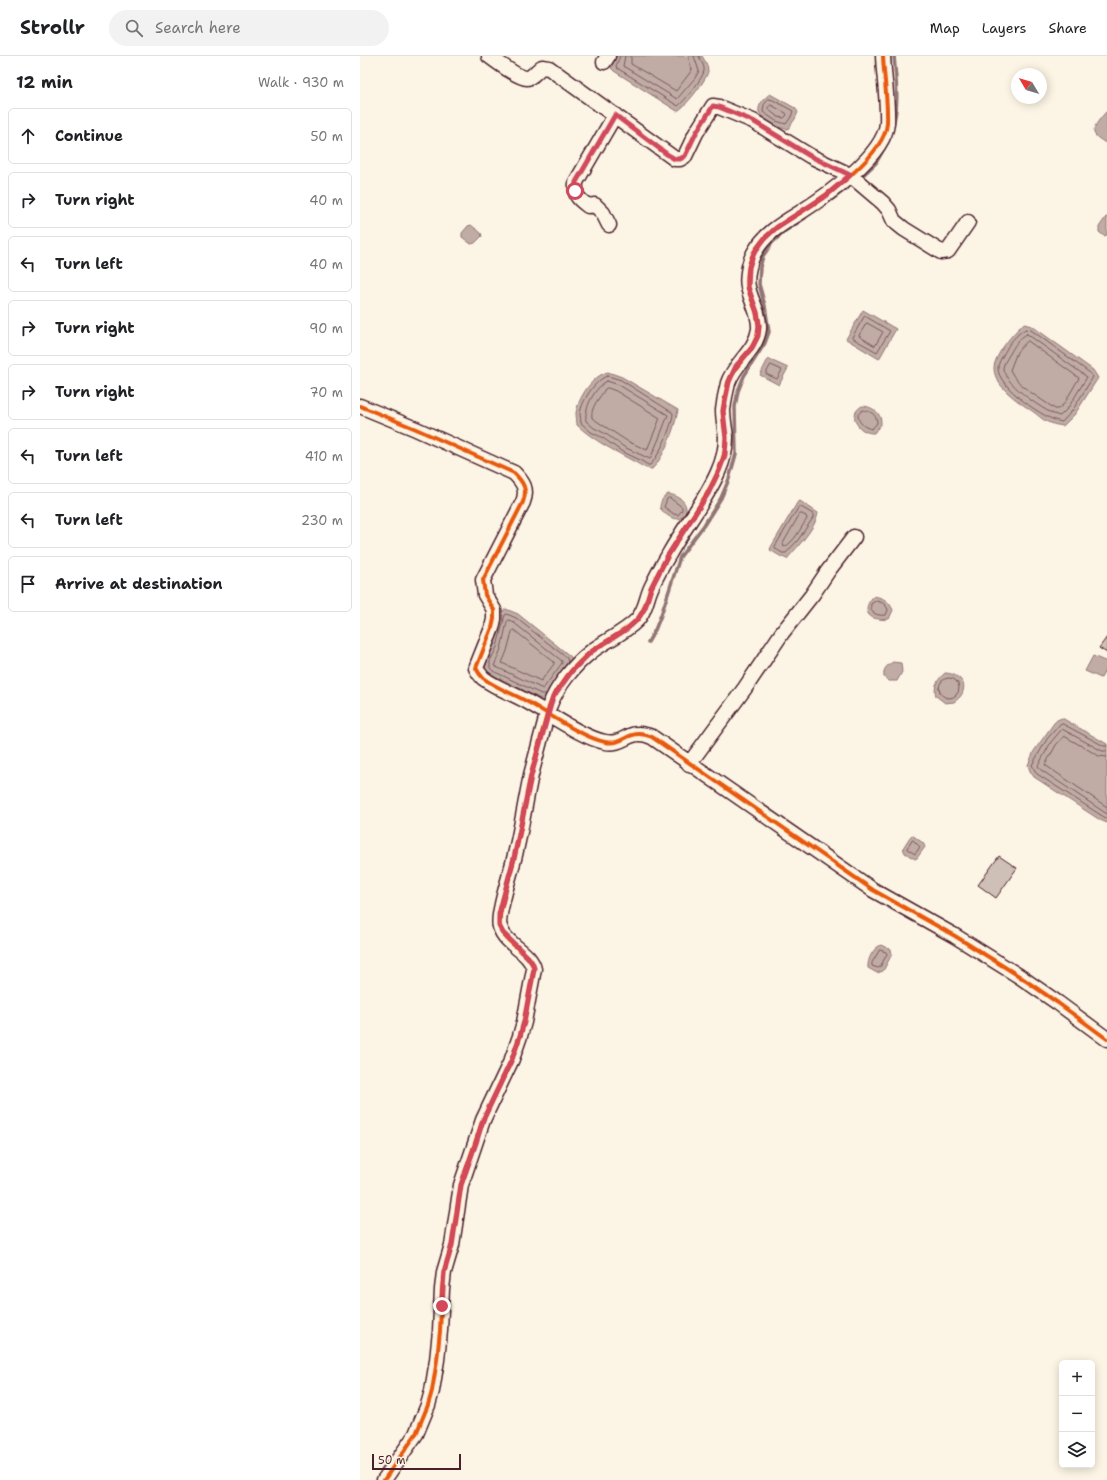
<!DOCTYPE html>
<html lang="en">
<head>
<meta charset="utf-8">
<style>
	body { margin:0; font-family:"Shantell Sans",sans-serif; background:#f2f2f2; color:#202124 }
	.controls { position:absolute; right:12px; bottom:12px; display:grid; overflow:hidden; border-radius:6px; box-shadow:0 2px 10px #0003 }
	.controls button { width:36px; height:36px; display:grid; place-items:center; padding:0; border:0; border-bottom:1px solid #e0e0e0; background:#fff; color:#202124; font:20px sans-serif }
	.compass { position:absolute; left:651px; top:12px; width:36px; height:36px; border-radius:50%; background:#fff; box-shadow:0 2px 10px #0003; rotate:308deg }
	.scale { position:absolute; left:12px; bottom:10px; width:89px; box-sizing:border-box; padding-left:4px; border:2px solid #4a1f2b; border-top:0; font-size:11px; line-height:14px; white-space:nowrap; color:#4a1f2b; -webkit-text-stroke:3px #fcf5e5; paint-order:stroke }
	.stop { position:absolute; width:12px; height:12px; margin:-9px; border:3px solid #d1495b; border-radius:50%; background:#fff }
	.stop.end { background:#d1495b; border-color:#fff; box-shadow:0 1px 4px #0008 }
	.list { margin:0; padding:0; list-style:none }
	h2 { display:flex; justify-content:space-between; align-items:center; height:52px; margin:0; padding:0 16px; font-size:17px }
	h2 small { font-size:13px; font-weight:400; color:#757577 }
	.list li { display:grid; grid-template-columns:26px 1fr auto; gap:12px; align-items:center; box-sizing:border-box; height:56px; margin:0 8px 8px; padding:0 8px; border:1px solid #e0e0e0; border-radius:6px }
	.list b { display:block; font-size:15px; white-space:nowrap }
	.list em { font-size:13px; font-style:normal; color:#757577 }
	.icon { flex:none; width:22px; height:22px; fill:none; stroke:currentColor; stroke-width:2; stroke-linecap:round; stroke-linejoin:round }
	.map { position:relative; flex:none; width:747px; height:1424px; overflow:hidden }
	header { display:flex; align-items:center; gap:24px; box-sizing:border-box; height:56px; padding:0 20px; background:#fff; border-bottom:1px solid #e0e0e0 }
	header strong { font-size:19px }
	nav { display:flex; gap:22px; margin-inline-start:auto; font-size:14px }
	.search { width:280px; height:36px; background:#f2f2f2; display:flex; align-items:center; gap:10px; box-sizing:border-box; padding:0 14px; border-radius:22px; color:#757577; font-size:15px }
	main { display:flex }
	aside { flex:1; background:#fff }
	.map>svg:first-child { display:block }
	.water { fill:#c0aca5; stroke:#917474 }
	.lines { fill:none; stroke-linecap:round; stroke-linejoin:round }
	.shore { stroke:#79575c; stroke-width:1 }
	.stream { stroke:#917474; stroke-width:3.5 }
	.building { fill:#cfc0b7; stroke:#4a1f2b }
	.minor-casing { stroke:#4a1f2b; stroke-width:17 }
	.minor { stroke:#fcf5e5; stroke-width:14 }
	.cycleway-casing { stroke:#fcf5e5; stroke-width:6 }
	.cycleway { stroke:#e8590c; stroke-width:4 }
	.route { stroke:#d1495b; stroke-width:5 }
</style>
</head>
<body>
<header>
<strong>Strollr</strong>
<div class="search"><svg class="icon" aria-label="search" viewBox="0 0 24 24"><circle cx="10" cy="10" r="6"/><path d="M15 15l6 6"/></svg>Search here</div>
<nav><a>Map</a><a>Layers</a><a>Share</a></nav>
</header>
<main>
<aside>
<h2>12 min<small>Walk · 930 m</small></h2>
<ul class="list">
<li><svg class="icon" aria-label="ahead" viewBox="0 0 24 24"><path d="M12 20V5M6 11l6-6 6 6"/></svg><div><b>Continue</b></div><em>50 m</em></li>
<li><svg class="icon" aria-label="right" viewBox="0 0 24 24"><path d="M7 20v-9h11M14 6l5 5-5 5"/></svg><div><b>Turn right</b></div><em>40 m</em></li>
<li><svg class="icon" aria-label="left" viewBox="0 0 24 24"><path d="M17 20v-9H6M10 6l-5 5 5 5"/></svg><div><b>Turn left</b></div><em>40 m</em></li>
<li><svg class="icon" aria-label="right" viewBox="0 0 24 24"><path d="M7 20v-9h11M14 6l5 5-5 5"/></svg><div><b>Turn right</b></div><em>90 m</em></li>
<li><svg class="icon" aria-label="right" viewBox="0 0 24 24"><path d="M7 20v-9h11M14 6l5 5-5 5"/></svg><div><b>Turn right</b></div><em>70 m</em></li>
<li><svg class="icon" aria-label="left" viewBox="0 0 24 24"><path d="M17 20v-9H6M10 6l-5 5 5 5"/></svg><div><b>Turn left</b></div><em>410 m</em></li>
<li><svg class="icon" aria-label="left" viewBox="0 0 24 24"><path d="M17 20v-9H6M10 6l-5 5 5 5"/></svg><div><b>Turn left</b></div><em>230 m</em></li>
<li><svg class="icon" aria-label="arrive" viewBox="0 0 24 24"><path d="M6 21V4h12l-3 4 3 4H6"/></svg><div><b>Arrive at destination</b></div></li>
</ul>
</aside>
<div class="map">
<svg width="747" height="1424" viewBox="0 0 747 1424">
	<rect width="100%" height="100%" fill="#fcf5e5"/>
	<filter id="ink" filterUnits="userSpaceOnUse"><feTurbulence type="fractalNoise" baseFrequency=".025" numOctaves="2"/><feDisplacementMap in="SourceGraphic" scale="8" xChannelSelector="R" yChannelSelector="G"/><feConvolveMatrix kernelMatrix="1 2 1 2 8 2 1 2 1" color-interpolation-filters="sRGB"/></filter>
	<g filter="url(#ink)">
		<path class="water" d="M257 0H342C345 5 348 9 348 15 348 22 324 53 317 55L254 15 251 12Z
			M410 38 435 52 438 56 435 63 428 73C421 74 401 63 399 56 398 51 401 47 403 44 406 41 407 40 410 38Z
			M747 55V88C743 85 736 82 734 77 732 71 743 59 747 55Z
			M746 161H747V179L744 180 739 176V171Z
			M111 169 121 177 122 180 115 187 111 188 102 181V177L108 170Z
			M503 254 536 273 519 303 486 283Z
			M664 268 672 270 704 293 733 314 738 322 715 358 703 370C699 369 694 369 691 367 685 366 680 361 675 357 662 348 635 332 634 313 633 301 654 275 664 268Z
			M408 303 428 312 419 329 400 319Z
			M248 316 262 321 318 354C315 371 304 402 292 413 285 413 281 409 275 406 255 395 234 385 217 369 217 366 216 361 216 357 218 342 233 319 248 316Z
			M502 350C512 350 522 357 521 368L514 377C499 378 486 359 502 350Z
			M308 438C341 443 323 481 300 452 300 446 303 441 308 438Z
			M440 445 458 457C456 472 437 491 427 503L420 500 410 494 411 491 437 447Z
			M514 540C524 542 529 545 533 554L529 563C526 563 522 564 519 563 504 562 504 549 514 540Z
			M146 553 158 558 210 600 213 605 186 643H181L130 618 126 615 125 609 126 604 133 590 141 556Z
			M733 600 747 606V611L741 622 725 615Z
			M533 606 541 607 542 616 537 625H529L524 621C523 613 526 610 533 606Z
			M585 617C594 617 607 624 603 635 602 640 598 643 594 646L585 647 576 640C573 630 578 623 585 617Z
			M702 662 747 688V767L740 764 674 721 670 715 668 709 674 695 694 667 697 664Z
			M552 779 563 787 565 791 557 802 555 803 545 797 543 792 550 781Z
			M521 889 531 894 532 898 523 915 517 917 508 912C507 904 513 892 521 889Z"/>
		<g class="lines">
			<path class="shore" d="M260 0 256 10 257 12 318 50C324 46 343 22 344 15 345 9 340 5 339 0
				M265 0 263 10 317 43 335 22 339 15 334 0
				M271 0V8L316 35 332 14 328 0
				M409 43 413 44 433 55 431 61 426 68 416 65 403 56 404 49Z
				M411 49 426 57 427 59 424 62 418 61 409 54 408 52Z
				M505 260 530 275 517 296 492 282Z
				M507 267 523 276 515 290 499 280Z
				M666 273 671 274 730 317 733 321 712 355 702 366C685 364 637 330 638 312 638 306 644 298 647 292 651 285 659 276 666 273Z
				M667 278 727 321 708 352 700 360C687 358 645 328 643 313 643 308 648 301 651 296 654 290 660 281 667 278Z
				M668 285 719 322 704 348 698 353H695C680 342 658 331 650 314L657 296Z
				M411 309 422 314 417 323 406 318Z
				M248 320 261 324 313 357C313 368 299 401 290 409H288L280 404 261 395 243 382 231 376 221 367C221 364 220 361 220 358 221 346 236 322 248 320Z
				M247 325 259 329 308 359 298 385 290 403 264 391 246 378 234 372 226 365C224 352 235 331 247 325Z
				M248 332 256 335 300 362 287 394 267 385 232 362C230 351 240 342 245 333Z
				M503 354C511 355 517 359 517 367L512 373C505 372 498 367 498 359Z
				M310 442 322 451V454L318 459 314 458 304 451 307 443Z
				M439 451H441L453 458V462L438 484 426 497H422L416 493 415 491Z
				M440 458H442L446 460 447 463C441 471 434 487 424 491L423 488Z
				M516 545C522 546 526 548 528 554L526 559C518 560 509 558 511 548Z
				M149 564 153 566 202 605V607L183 633 134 610 141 593 147 566Z
				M154 574 194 606V608L181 625 142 607 147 595 152 576Z
				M579 632a10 10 0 1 1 20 0a10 10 0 1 1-20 0Z
				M186 638H181L133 615 130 612V605L137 591 145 559 147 558 156 562 207 602 208 607
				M747 690H744L701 667 687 683 672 709 677 718 747 763
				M747 695H742L702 673 691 686 678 710 681 714 747 758
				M747 701 739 700 704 680 696 689 685 709 747 751
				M553 784 560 791 555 798 547 793Z
				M520 894 526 896 527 898 520 911 518 912 512 910V907Z"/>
			<path class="stream" d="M532 72C540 49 536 24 534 0
				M499 123 516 107 529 84
				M459 153 494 127
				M288 586 295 574 301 559 320 501 344 469 361 442 369 423 376 398 375 351 378 335 384 320 405 287 409 276 405 250 399 228 400 211 403 200 412 187 425 175 445 162"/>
		</g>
		<path class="building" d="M747 581V597L739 592Z
			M639 800 657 812 636 842 618 829Z"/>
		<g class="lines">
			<defs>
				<path id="minor" d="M129 0C136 5 158 22 167 22 172 22 178 13 182 11L189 12 315 103H320L325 100 336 77 353 50 359 51 393 65 450 100 490 119 523 147 529 154 534 165 544 173 581 196 588 195 608 166
					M244 6 248 0
					M249 169 243 157 235 149 228 150C217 142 215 140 216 126L255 59
					M0 350 56 373 154 417C163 426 168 433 163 446L123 524 125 539 134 554V563L132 572 116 612C118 616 120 619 123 622 136 632 152 637 166 645 188 657 223 682 245 686 266 690 267 671 292 681L513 834 595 880 659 920 698 947 747 983
					M329 708 385 632 422 577 452 539 468 515 494 481
					M24 1424 56 1378 68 1349 72 1335 77 1304 80 1275 82 1233 84 1216 92 1189 101 1129 123 1064 152 1003 160 980 164 966 174 913C170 895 145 889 140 871 136 861 151 816 154 803 161 775 165 747 171 719 177 696 183 674 189 651 197 630 214 609 232 595 247 584 264 577 277 564 286 554 286 543 291 532 296 521 302 510 308 500 324 471 345 446 358 416 363 405 366 394 366 381 365 372 363 363 363 354 364 345 366 335 368 327 375 306 396 295 399 273 400 257 391 246 388 231 386 221 389 206 394 197 405 177 423 167 441 156 466 140 525 99 527 67 528 46 524 22 523 0"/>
			</defs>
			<use href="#minor" class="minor-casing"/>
			<use href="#minor" class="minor"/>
			<defs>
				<path id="cycleway" d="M0 350 56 373 154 417C163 426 168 433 163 446L123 524 125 539 134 554V563L132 572 116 612C118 616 120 619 123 622 136 632 152 637 166 645 188 657 223 682 245 686 266 690 267 671 292 681L513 834 595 880 659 920 698 947 747 983
					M24 1424 56 1378 68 1349 72 1335 77 1304 80 1275 82 1233 84 1216 92 1189 101 1129 123 1064 152 1003 160 980 164 966 174 913C170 895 145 889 140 871 136 861 151 816 154 803 161 775 165 747 171 719 177 696 183 674 189 651 197 630 214 609 232 595 247 584 264 577 277 564 286 554 286 543 291 532 296 521 302 510 308 500 324 471 345 446 358 416 363 405 366 394 366 381 365 372 363 363 363 354 364 345 366 335 368 327 375 306 396 295 399 273 400 257 391 246 388 231 386 221 389 206 394 197 405 177 423 167 441 156 466 140 525 99 527 67 528 46 524 22 523 0"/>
			</defs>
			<use href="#cycleway" class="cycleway-casing"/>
			<use href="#cycleway" class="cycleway"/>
		</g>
	</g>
	<g class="lines" filter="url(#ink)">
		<path class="route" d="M82 1250 84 1216 92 1189 101 1129 116 1087 123 1064 152 1003 160 980 164 966 174 913 173 908 168 901 143 877 139 870V858L154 802 171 720 193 641 212 615 231 596 267 573 278 563 285 552 291 532 308 499 348 438 359 415 365 399 366 382 363 355 369 326 376 310 392 292 398 280 399 269 397 256 388 231 389 211 394 197 405 182 417 171 467 139 490 119 450 100 393 65 359 51 353 50 336 77 325 100 320 103H315L308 99 255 59 216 126 215 135"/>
	</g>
</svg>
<div class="controls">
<button>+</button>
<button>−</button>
<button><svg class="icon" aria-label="layers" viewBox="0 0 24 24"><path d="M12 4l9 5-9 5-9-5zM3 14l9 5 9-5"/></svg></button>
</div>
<svg class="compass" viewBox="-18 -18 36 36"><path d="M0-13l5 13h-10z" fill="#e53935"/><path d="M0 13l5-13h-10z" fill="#757577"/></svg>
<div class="scale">50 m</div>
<div class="stop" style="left:215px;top:135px"></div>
<div class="stop end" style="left:82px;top:1250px"></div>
</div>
</main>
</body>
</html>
